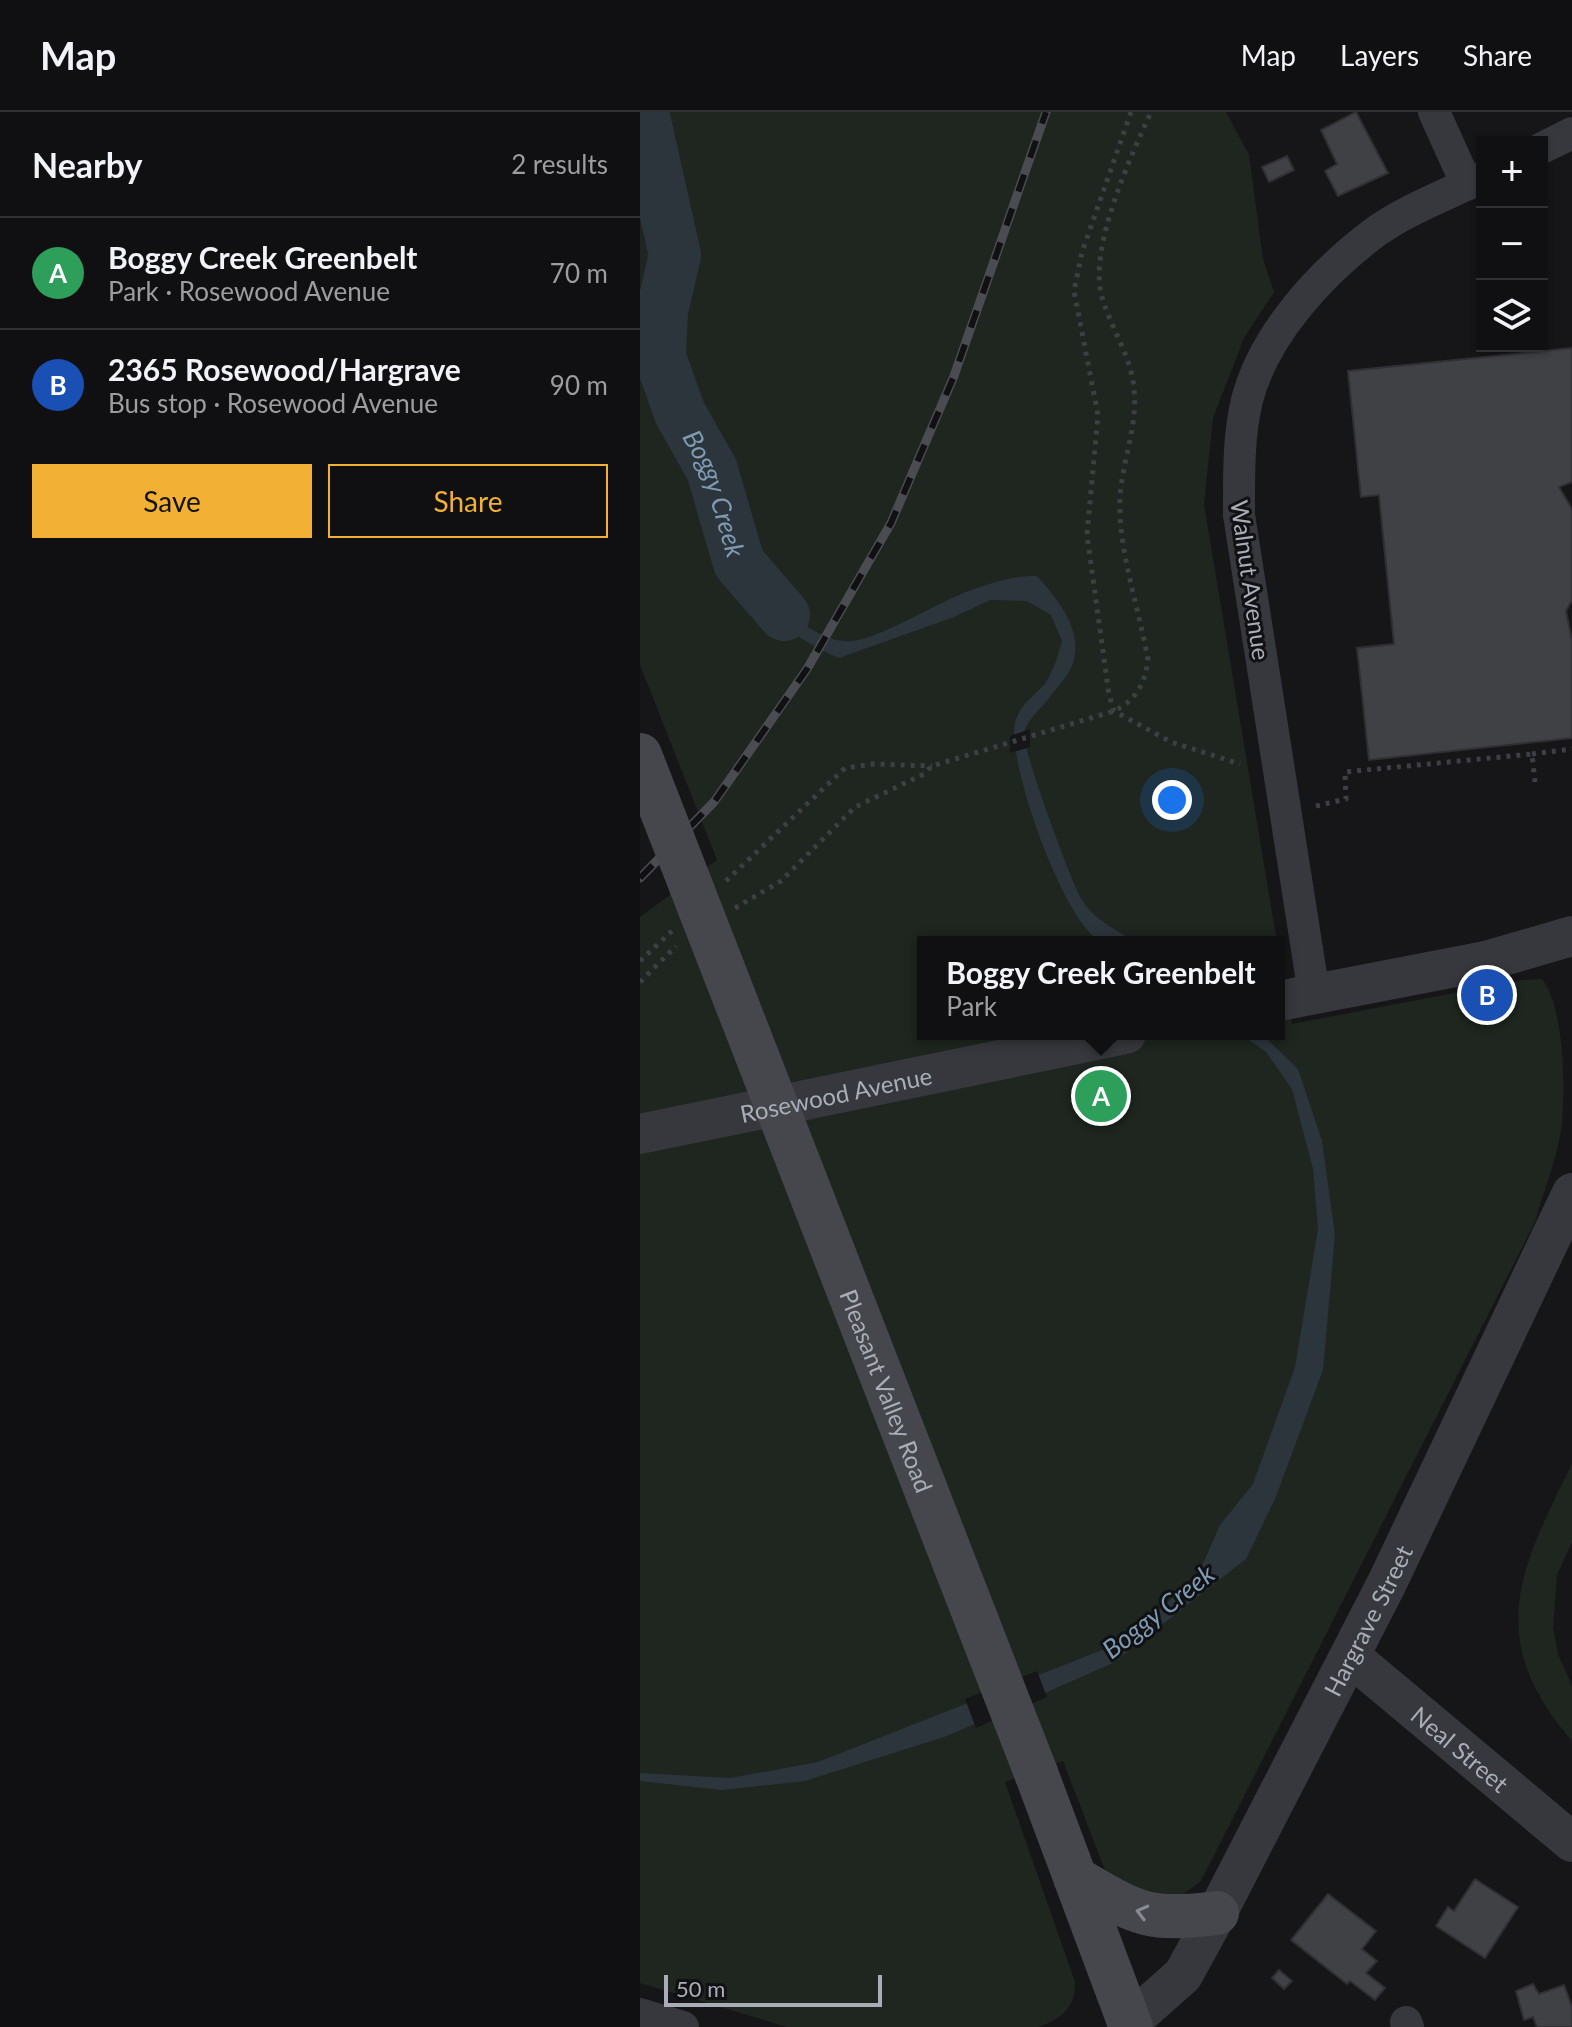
<!DOCTYPE html>
<html lang="en">
<head>
<meta charset="utf-8">
<style>
	body { margin:0; font-family:Lato,sans-serif; background:#19191b; color:#f1f3f6 }
	.controls { position:absolute; right:24px; top:24px; display:grid; overflow:hidden; border-radius:0px; box-shadow:0 2px 6px #0004 }
	.controls button { width:72px; height:72px; display:grid; place-items:center; padding:0; border:0; border-bottom:2px solid #303032; background:#101012; color:#f1f3f6; font:40px sans-serif }
	.scale { position:absolute; left:24px; bottom:20px; width:218px; box-sizing:border-box; padding-left:8px; border:4px solid #a8adb8; border-top:0; font-size:22px; line-height:28px; white-space:nowrap; color:#a8adb8; -webkit-text-stroke:6px #111113; paint-order:stroke }
	.you { position:absolute; left:532px; top:688px; width:28px; height:28px; margin:-20px; border:6px solid #fff; border-radius:50%; background:#1a73e8; box-shadow:0 0 0 12px #1a73e833 }
	.badge { display:grid; place-items:center; width:52px; height:52px; border-radius:50%; background:#f2b134; color:#fff; font-size:26px; font-weight:700 }
	.pin { position:absolute; translate:-50% -50%; border:4px solid #fff; box-shadow:0 2px 8px #0006 }
	.popup { position:absolute; left:277px; top:824px; width:368px; height:104px; box-sizing:border-box; display:grid; place-content:center; border-radius:0px; background:#101012; filter:drop-shadow(0 2px 6px #0005); font-size:26px; white-space:nowrap; color:#9c9d9f }
	.popup b { font-size:30px; color:#f1f3f6 }
	.popup::after { content:''; position:absolute; left:50%; top:100%; margin-left:-16px; border:16px solid transparent; border-top-color:#101012 }
	.list { margin:0; padding:0; list-style:none }
	h2 { display:flex; justify-content:space-between; align-items:center; height:104px; margin:0; padding:0 32px; font-size:34px }
	h2 small { font-size:26px; font-weight:400; color:#9c9d9f }
	.list li { display:grid; grid-template-columns:52px 1fr auto; gap:24px; align-items:center; box-sizing:border-box; height:112px; padding:0 32px; border-top:2px solid #303032 }
	.list b { display:block; font-size:30px; white-space:nowrap }
	.list p { margin:0; font-size:26px; white-space:nowrap; color:#9c9d9f }
	.list em { font-size:26px; font-style:normal; color:#9c9d9f }
	.actions { display:flex; gap:16px; padding:24px 32px }
	.actions a { flex:1; padding:18px 0; border:2px solid #f2b134; border-radius:0px; text-align:center; font-size:28px; color:#f2b134 }
	.actions .main { background:#f2b134; color:#111 }
	.icon { flex:none; width:44px; height:44px; fill:none; stroke:currentColor; stroke-width:2; stroke-linecap:round; stroke-linejoin:round }
	.map { position:relative; flex:none; width:932px; height:1915px; overflow:hidden }
	header { display:flex; align-items:center; gap:48px; box-sizing:border-box; height:112px; padding:0 40px; background:#101012; border-bottom:2px solid #303032 }
	header strong { font-size:38px }
	nav { display:flex; gap:44px; margin-inline-start:auto; font-size:28px }
	main { display:flex }
	aside { flex:1; background:#101012 }
	.map>svg:first-child { display:block }
	.green { fill:#1e261f }
	.water { fill:#2c353c }
	.pier { fill:#161618 }
	.lines { fill:none; stroke-linecap:round; stroke-linejoin:round }
	.river { stroke:#2c353c; stroke-width:52 }
	.building { fill:#404145; stroke:#303034; stroke-width:2 }
	.path { stroke:#3d3f44; stroke-width:5; stroke-dasharray:4 6; stroke-linecap:butt }
	.minor { stroke:#37383d; stroke-width:32 }
	.tertiary { stroke:#37383d; stroke-width:40 }
	.secondary { stroke:#45474d; stroke-width:44 }
	.rail-casing { stroke:#4a4c52; stroke-width:9 }
	.rail { stroke:#111113; stroke-width:6; stroke-dasharray:18; stroke-linecap:butt }
	.secondary-bridge { stroke:#45474d; stroke-width:44 }
	.oneway { stroke:#858993 }
	.labels { text-anchor:middle; dominant-baseline:central; stroke-width:6; stroke-linejoin:round; paint-order:stroke }
	.street-label { font-size:24px; fill:#a8adb8; stroke:#111113 }
	.water-label { font-size:26px; font-style:italic; fill:#7f9bb3; stroke:#111113 }
</style>
</head>
<body>
<header>
<strong>Map</strong>
<nav><a>Map</a><a>Layers</a><a>Share</a></nav>
</header>
<main>
<aside>
<h2>Nearby<small>2 results</small></h2>
<ul class="list">
<li><span class="badge" style="background:#2e9e5b">A</span><div><b>Boggy Creek Greenbelt</b><p>Park · Rosewood Avenue</p></div><em>70 m</em></li>
<li><span class="badge" style="background:#1a4fb4">B</span><div><b>2365 Rosewood/Hargrave</b><p>Bus stop · Rosewood Avenue</p></div><em>90 m</em></li>
</ul>
<div class="actions"><a class="main">Save</a><a>Share</a></div>
</aside>
<div class="map">
<svg width="932" height="1915" viewBox="0 0 932 1915">
	<rect width="100%" height="100%" fill="#161618"/>
	<path class="green" d="M0 0H586L609 43 623 147 634 180 604 226 573 306 564 392 637 830H283V922H639V840L652 912 882 868 902 867C925 895 926 983 921 1019 916 1049 903 1081 895 1110L561 1769 524 1797 468 1766 423 1649 365 1670 435 1870C436 1895 422 1906 399 1915H147L0 1871V805L77 748 0 553Z
		M932 1352V1430L917 1463 913 1516 918 1542 932 1574V1629C844 1527 879 1458 932 1352Z"/>
	<path class="water" d="M99 451C124 477 172 534 213 529 240 526 295 492 326 480 351 471 370 464 397 464 418 488 443 516 433 551 429 564 413 580 405 591 398 599 386 610 384 621 382 636 431 770 442 788 454 808 476 817 494 830 485 830 472 833 463 830 426 819 363 642 376 607 381 593 393 584 403 574 413 561 418 544 422 529L411 503 387 489 350 488 314 505 199 546C156 528 113 497 99 451Z
		M600 922H622L658 957 682 1029 695 1123 683 1258 635 1387 606 1447 473 1551 307 1624 165 1669 82 1678 0 1669V1661L90 1666 178 1650 462 1538 503 1511 557 1465 580 1413 613 1372 655 1255 678 1117 673 1057 652 977 626 940Z"/>
	<path class="pier" d="M390 617V635L370 641V624Z
		M397 1559 407 1585 336 1616 325 1587Z"/>
	<g class="lines">
		<path class="river" id="s1" d="M3 0 35 143 22 199 20 245 40 301 72 358 99 451 144 503"/>
	</g>
	<path class="building" d="M716 0 748 61 698 84 685 59 697 52 681 18Z
		M647 44 654 58 629 70 622 55Z
		M932 236V370L919 375 932 397V488L926 499 932 529V626L729 648 717 536 754 532 739 383 721 385 708 259Z
		M835 1767 878 1795 845 1846 796 1814 808 1795 814 1799Z
		M688 1782 736 1819 722 1837 737 1849 726 1861 745 1876 735 1888 710 1869 707 1872 651 1828Z
		M639 1858 652 1869 644 1877 632 1866Z
		M893 1872 899 1882 924 1873 932 1895V1915H897L893 1905 884 1908 876 1879Z"/>
	<g class="lines">
		<path class="path" d="M491 0 442 140 434 179 458 303 447 423 469 583 474 599 531 630 600 652
			M892 642 932 637
			M676 694 706 687 705 660 892 642 895 670
			M86 769 205 656 234 652 292 654
			M95 796 141 769 215 695 284 662 292 654 474 599C496 589 505 571 508 548 499 495 478 439 480 386 482 349 498 314 494 277 491 243 471 217 462 185 448 137 490 46 511 0
			M0 849 32 819
			M0 870 36 834"/>
		<path class="minor" d="M794 0 827 73
			M902 36 932 21
			M674 882 599 403C599 365 598 326 607 288 624 222 681 161 734 121 765 98 807 83 842 65
			M0 1902 43 1915
			M766 1910 768 1915"/>
		<g class="tertiary">
			<path d="M639 889 846 849 932 824"/>
			<path id="s2" d="M0 1022 486 922"/>
			<path id="s3" d="M710 1544 932 1730"/>
			<path id="s4" d="M489 1911 543 1863 577 1801 747 1471 932 1081"/>
		</g>
		<path class="secondary" d="M396 1661 491 1915
			M435 1766C496 1801 505 1810 577 1801"/>
		<defs>
			<path id="rail" d="M0 766 74 690 167 557 251 411 314 264 406 0"/>
		</defs>
		<use href="#rail" class="rail-casing"/>
		<use href="#rail" class="rail"/>
		<path class="secondary-bridge" id="s5" d="M0 643 396 1661"/>
	</g>
	<defs><path id="oneway-chevron" d="M-2-3.5L2.5 0L-2 3.5" fill="none" stroke-width="1.6" stroke-linecap="round" stroke-linejoin="round" transform="scale(2)"/></defs>
	<use class="oneway" href="#oneway-chevron" transform="translate(502 1800) rotate(-165)"/>
	<g class="labels">
		<g class="street-label">
			<text transform="translate(611 468) rotate(82)">Walnut Avenue</text>
			<text stroke="none"><textPath href="#s2" startOffset="200">Rosewood Avenue</textPath></text>
			<text stroke="none"><textPath href="#s5" startOffset="682">Pleasant Valley Road</textPath></text>
			<text stroke="none"><textPath href="#s4" startOffset="472">Hargrave Street</textPath></text>
			<text stroke="none"><textPath href="#s3" startOffset="144">Neal Street</textPath></text>
		</g>
		<g class="water-label">
			<text stroke="none"><textPath href="#s1" startOffset="398">Boggy Creek</textPath></text>
			<text transform="translate(518 1499) rotate(-38)">Boggy Creek</text>
		</g>
	</g>
</svg>
<div class="controls">
<button>+</button>
<button>−</button>
<button><svg class="icon" aria-label="layers" viewBox="0 0 24 24"><path d="M12 4l9 5-9 5-9-5zM3 14l9 5 9-5"/></svg></button>
</div>
<div class="scale">50 m</div>
<div class="you"></div>
<div class="pin badge" style="left:461px;top:984px;background:#2e9e5b">A</div>
<div class="popup"><b>Boggy Creek Greenbelt</b>Park</div>
<div class="pin badge" style="left:847px;top:883px;background:#1a4fb4">B</div>
</div>
</main>
</body>
</html>
